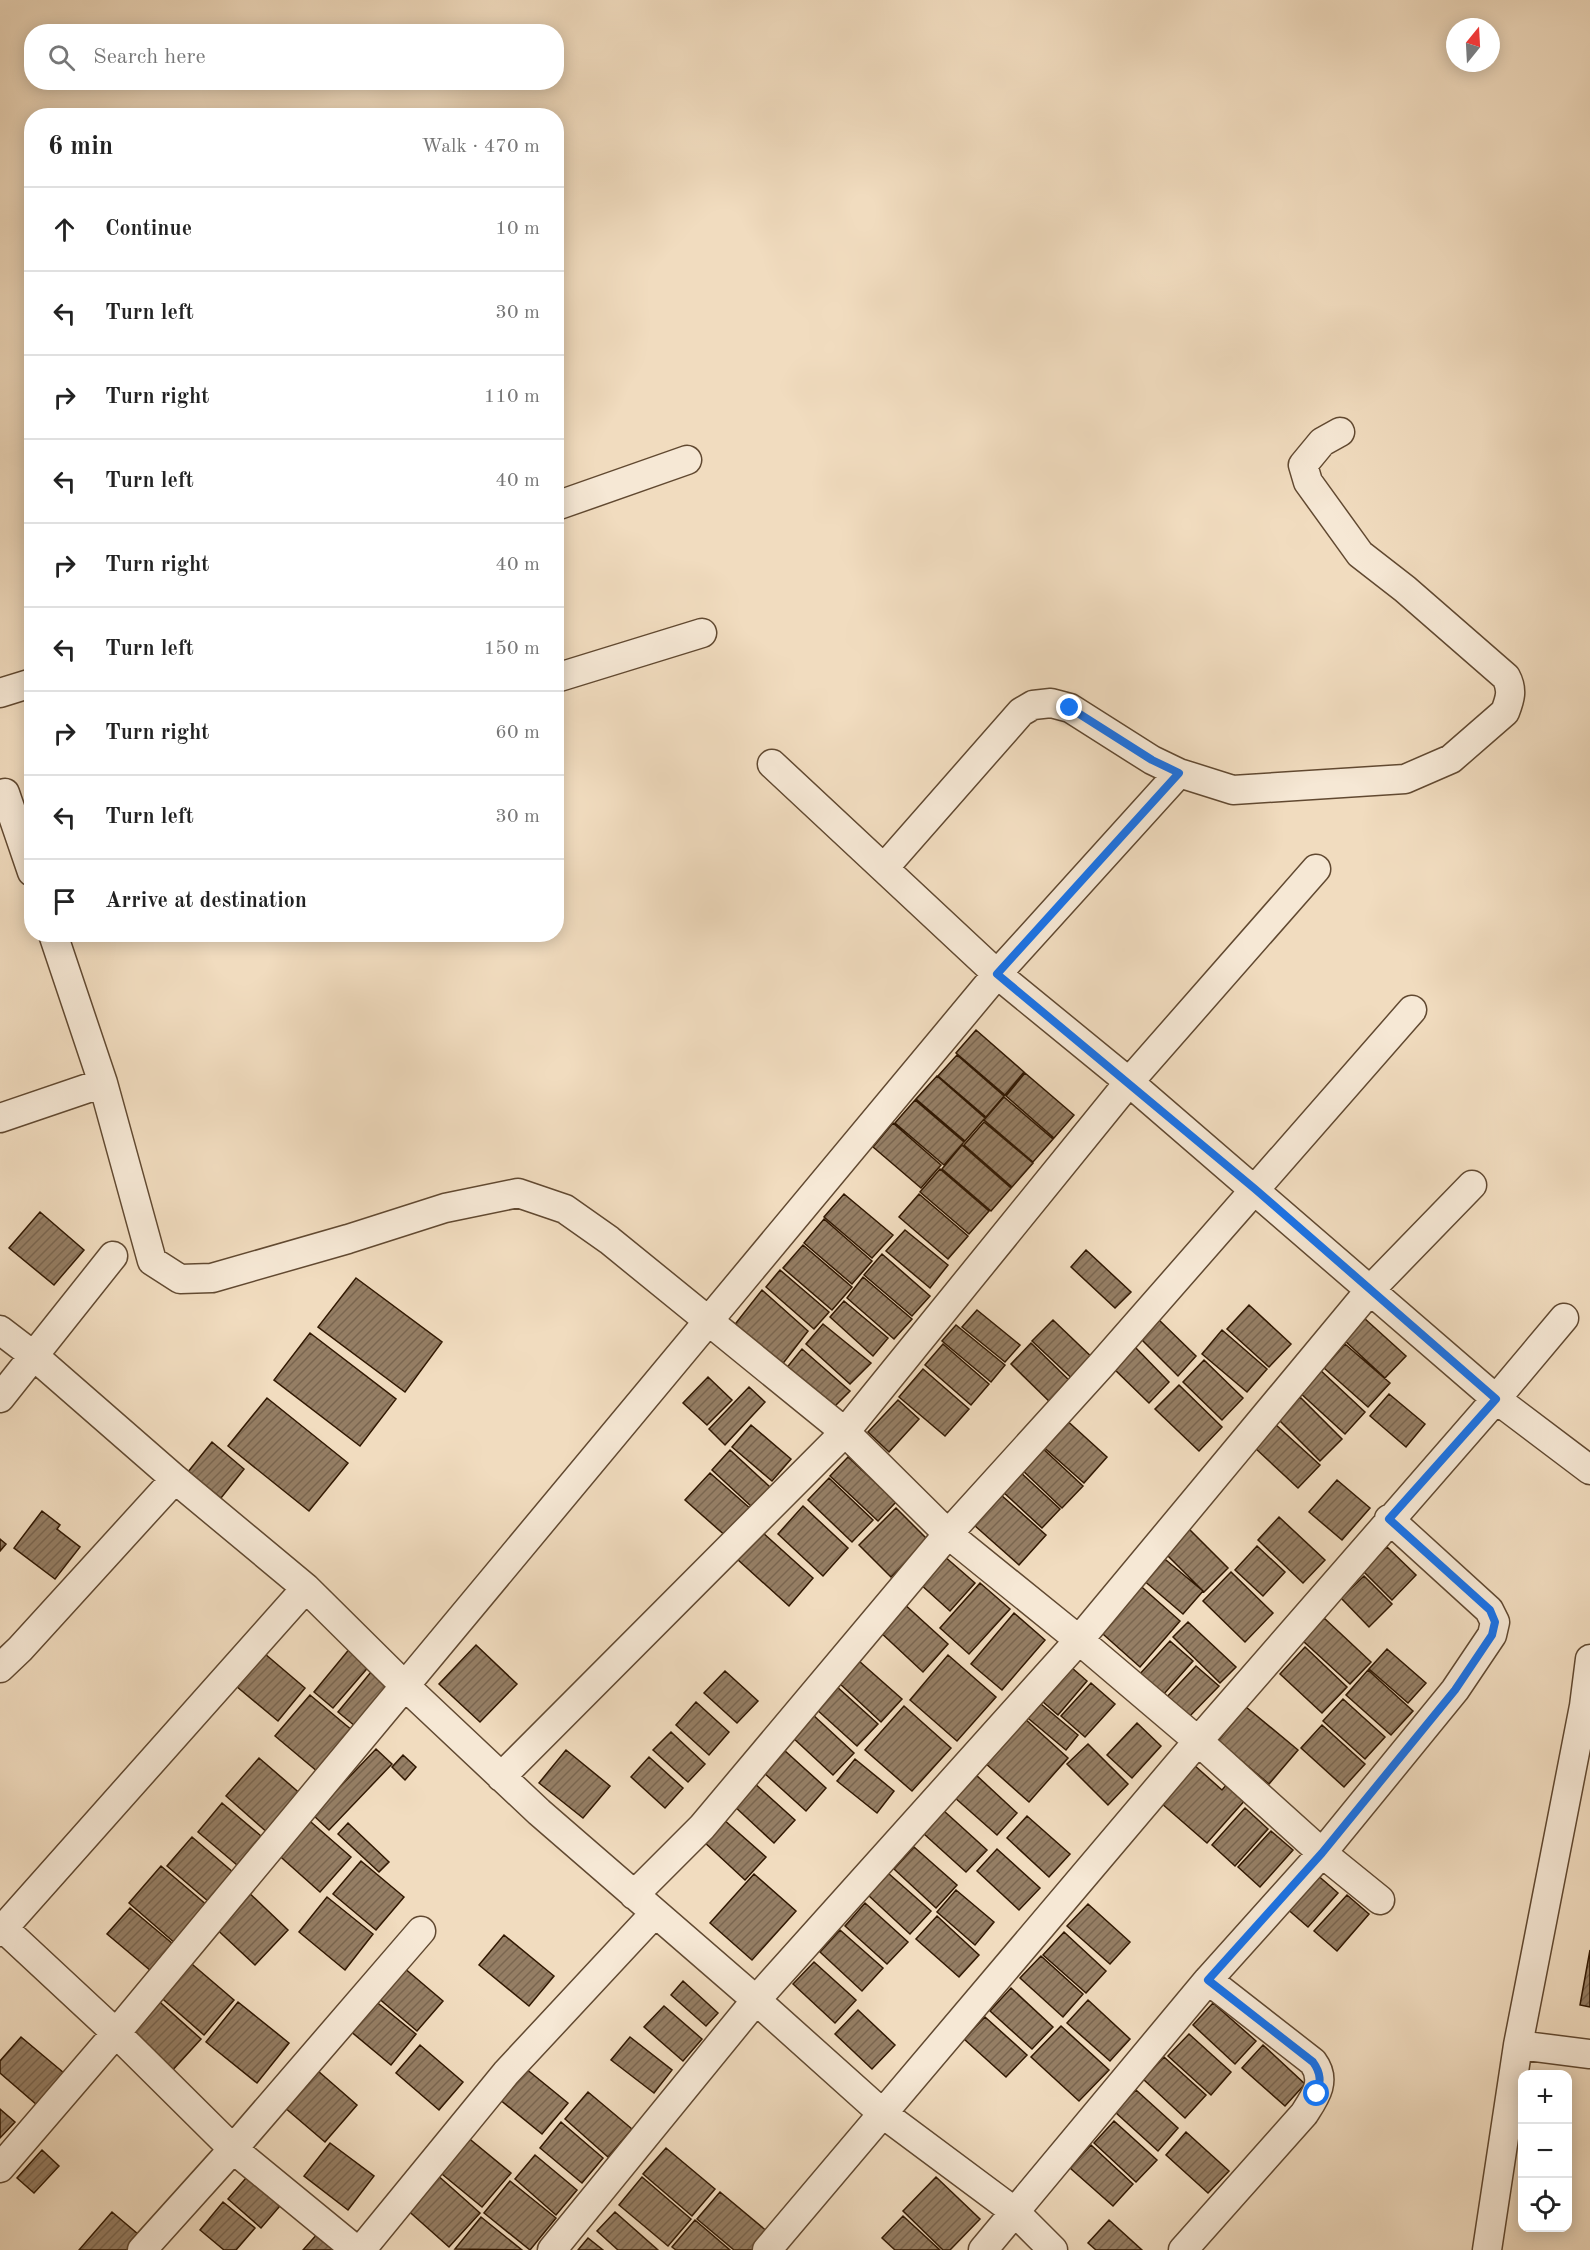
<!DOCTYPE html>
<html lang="en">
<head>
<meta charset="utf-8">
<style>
	body { margin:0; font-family:"Old Standard TT",serif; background:#f2f2f2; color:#222 }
	.controls { position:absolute; right:18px; bottom:18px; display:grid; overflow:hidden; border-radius:12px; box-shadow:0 3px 15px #0003 }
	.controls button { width:54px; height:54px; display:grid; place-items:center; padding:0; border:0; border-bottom:2px solid #e0e0e0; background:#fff; color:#222; font:30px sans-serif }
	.compass { position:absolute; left:1446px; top:18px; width:54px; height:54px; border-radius:50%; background:#fff; box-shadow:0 3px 15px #0003; rotate:18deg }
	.stop { position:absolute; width:18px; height:18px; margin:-14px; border:4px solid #1a73e8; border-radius:50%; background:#fff }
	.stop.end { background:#1a73e8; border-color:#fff; box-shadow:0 2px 6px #0008 }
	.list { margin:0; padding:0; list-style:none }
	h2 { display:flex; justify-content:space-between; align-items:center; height:78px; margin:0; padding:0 24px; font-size:26px }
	h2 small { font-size:20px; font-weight:400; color:#767676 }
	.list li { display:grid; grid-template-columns:39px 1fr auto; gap:18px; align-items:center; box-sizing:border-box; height:84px; padding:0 24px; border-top:2px solid #e0e0e0 }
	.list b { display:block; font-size:22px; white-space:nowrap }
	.list em { font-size:20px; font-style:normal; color:#767676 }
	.icon { flex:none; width:33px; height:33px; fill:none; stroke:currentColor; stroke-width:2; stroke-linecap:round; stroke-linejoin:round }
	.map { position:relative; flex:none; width:1590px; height:2250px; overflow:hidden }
	.search { position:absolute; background:#fff; box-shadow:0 3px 15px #0003; left:24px; top:24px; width:540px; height:66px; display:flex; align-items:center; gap:15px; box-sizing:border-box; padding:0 21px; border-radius:24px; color:#767676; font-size:22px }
	.panel { position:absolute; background:#fff; box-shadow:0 3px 15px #0003; left:24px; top:108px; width:540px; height:834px; border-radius:24px }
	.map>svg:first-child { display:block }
	.building { fill:url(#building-hatch); stroke:#311802; stroke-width:1.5 }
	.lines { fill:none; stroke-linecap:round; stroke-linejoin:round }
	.street-casing { stroke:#614931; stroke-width:31 }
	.street { stroke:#f6e8d5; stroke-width:28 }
	.route { stroke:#1a73e8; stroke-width:8 }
</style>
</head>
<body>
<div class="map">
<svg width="1590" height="2250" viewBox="0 0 1590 2250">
	<defs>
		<pattern id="building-hatch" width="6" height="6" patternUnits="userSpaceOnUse" patternTransform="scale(1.5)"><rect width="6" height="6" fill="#957e64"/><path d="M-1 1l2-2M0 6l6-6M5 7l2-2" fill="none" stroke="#7a6650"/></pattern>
	</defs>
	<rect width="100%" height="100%" fill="#f1dcbf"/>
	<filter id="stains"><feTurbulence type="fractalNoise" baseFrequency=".00333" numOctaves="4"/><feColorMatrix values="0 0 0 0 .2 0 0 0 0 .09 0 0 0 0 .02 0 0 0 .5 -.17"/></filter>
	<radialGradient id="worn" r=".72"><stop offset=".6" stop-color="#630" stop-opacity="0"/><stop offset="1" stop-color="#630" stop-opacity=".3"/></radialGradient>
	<path class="building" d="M976 1030 1024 1072 1005 1095 956 1053Z
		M957 1055 1004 1096 986 1117 938 1076Z
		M1025 1073 1074 1115 1054 1138 1006 1096Z
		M937 1076 985 1118 965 1141 916 1099Z
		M1004 1097 1053 1139 1033 1162 984 1120Z
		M915 1100 964 1142 944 1165 895 1123Z
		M984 1122 1033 1163 1012 1187 964 1145Z
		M893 1123 941 1165 921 1188 873 1147Z
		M962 1145 1011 1188 991 1211 942 1169Z
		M940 1169 989 1211 969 1234 920 1192Z
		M844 1194 893 1235 872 1258 824 1217Z
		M919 1194 968 1236 948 1259 899 1217Z
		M40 1212 84 1250 54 1285 9 1248Z
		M824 1219 872 1261 852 1284 804 1243Z
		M905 1230 948 1265 930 1288 886 1251Z
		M803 1245 852 1287 832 1310 783 1268Z
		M1086 1250 1131 1292 1115 1308 1071 1267Z
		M882 1254 930 1296 912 1316 864 1275Z
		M780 1270 829 1312 814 1329 766 1287Z
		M863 1277 912 1319 894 1339 847 1298Z
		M356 1278 442 1342 405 1392 318 1327Z
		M762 1290 808 1331 781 1366 733 1327Z
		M844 1301 888 1338 873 1356 830 1317Z
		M1249 1305 1291 1344 1269 1367 1227 1329Z
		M977 1310 1020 1345 1005 1362 962 1327Z
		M1364 1318 1406 1356 1385 1378 1344 1340Z
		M1158 1319 1196 1356 1178 1376 1140 1338Z
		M1053 1320 1099 1364 1079 1385 1032 1341Z
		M823 1324 871 1363 850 1384 806 1344Z
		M956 1325 1005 1365 991 1382 942 1341Z
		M1222 1330 1267 1369 1247 1392 1202 1354Z
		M310 1333 396 1399 360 1446 274 1380Z
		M1031 1343 1076 1387 1056 1408 1011 1364Z
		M943 1344 989 1384 971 1405 925 1365Z
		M1132 1344 1169 1382 1149 1403 1110 1365Z
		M1345 1344 1390 1383 1368 1407 1324 1368Z
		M802 1349 850 1391 831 1410 785 1370Z
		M1204 1360 1243 1398 1222 1420 1183 1382Z
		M923 1369 969 1409 945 1436 899 1397Z
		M1319 1369 1365 1412 1345 1434 1298 1391Z
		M708 1377 732 1400 707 1425 683 1403Z
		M1179 1385 1222 1427 1199 1451 1155 1409Z
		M749 1387 765 1402 725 1445 709 1429Z
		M1389 1394 1425 1424 1406 1447 1370 1416Z
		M1300 1397 1342 1439 1320 1461 1278 1419Z
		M267 1398 348 1463 309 1511 228 1446Z
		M898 1400 919 1419 889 1452 868 1432Z
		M1063 1417 1107 1457 1084 1483 1039 1443Z
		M1275 1424 1320 1465 1298 1488 1254 1447Z
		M751 1425 791 1459 772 1481 732 1447Z
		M212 1442 244 1469 221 1498 188 1472Z
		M1039 1445 1083 1486 1062 1508 1019 1467Z
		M730 1450 770 1487 752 1507 712 1470Z
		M848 1457 896 1502 878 1521 830 1476Z
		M1019 1471 1060 1509 1042 1528 1002 1491Z
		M710 1473 752 1510 728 1538 685 1500Z
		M829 1478 873 1520 852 1542 808 1500Z
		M1337 1480 1370 1508 1342 1540 1309 1512Z
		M1001 1495 1046 1535 1019 1565 974 1525Z
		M803 1506 848 1548 823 1576 778 1534Z
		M896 1508 928 1540 891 1577 859 1545Z
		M42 1511 60 1525 57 1529 80 1547 55 1579 14 1548Z
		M1279 1517 1325 1560 1303 1583 1258 1540Z
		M1186 1526 1228 1568 1204 1592 1162 1550Z
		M762 1532 813 1578 789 1606 737 1559Z
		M0 1539 6 1544 0 1551Z
		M1257 1546 1285 1572 1263 1596 1235 1570Z
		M1387 1547 1416 1575 1392 1600 1363 1571Z
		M1154 1550 1203 1591 1183 1614 1135 1573Z
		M944 1556 975 1583 950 1611 919 1583Z
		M1231 1572 1273 1613 1245 1642 1203 1601Z
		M1364 1576 1392 1604 1369 1627 1341 1598Z
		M1135 1581 1180 1621 1140 1667 1095 1627Z
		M980 1583 1010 1609 969 1654 940 1628Z
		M903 1603 948 1644 923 1672 878 1630Z
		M1014 1613 1045 1640 1002 1690 971 1664Z
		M1324 1618 1371 1662 1350 1684 1303 1641Z
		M1188 1622 1236 1667 1220 1683 1173 1637Z
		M1170 1641 1193 1661 1163 1695 1139 1675Z
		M476 1645 517 1684 480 1722 439 1684Z
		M351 1647 371 1664 333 1708 314 1692Z
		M1305 1647 1347 1687 1322 1713 1280 1674Z
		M258 1648 305 1688 278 1721 230 1681Z
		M1387 1649 1426 1683 1408 1703 1369 1669Z
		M948 1655 996 1697 957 1741 910 1700Z
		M859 1661 902 1699 881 1722 839 1683Z
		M1064 1661 1087 1681 1058 1715 1035 1695Z
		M1196 1666 1219 1686 1186 1720 1165 1699Z
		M1368 1670 1413 1711 1391 1735 1346 1695Z
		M725 1671 758 1701 737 1723 704 1693Z
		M371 1672 393 1692 361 1731 338 1712Z
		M1091 1683 1115 1704 1085 1737 1061 1716Z
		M835 1685 878 1724 857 1746 815 1708Z
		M310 1695 353 1731 318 1772 275 1736Z
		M1035 1699 1078 1735 1066 1750 1023 1714Z
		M1343 1699 1385 1737 1365 1759 1323 1721Z
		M696 1702 729 1732 709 1755 676 1725Z
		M904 1706 951 1748 912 1791 865 1750Z
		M1246 1707 1298 1750 1269 1784 1218 1741Z
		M812 1714 854 1753 833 1775 791 1736Z
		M1024 1718 1068 1758 1029 1802 984 1762Z
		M1137 1723 1161 1746 1132 1778 1107 1755Z
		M1322 1725 1365 1764 1344 1787 1301 1748Z
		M671 1732 705 1764 688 1782 653 1750Z
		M1088 1744 1128 1784 1108 1805 1067 1764Z
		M376 1749 392 1764 329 1830 313 1815Z
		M566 1750 610 1786 583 1818 539 1783Z
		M784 1750 826 1788 806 1811 763 1772Z
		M403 1755 416 1767 405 1780 392 1767Z
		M649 1757 683 1788 665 1808 631 1777Z
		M259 1758 303 1796 269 1834 226 1796Z
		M855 1759 894 1791 877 1813 837 1781Z
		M1194 1765 1222 1790 1228 1783 1246 1799 1207 1843 1161 1803Z
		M975 1774 1017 1813 997 1835 954 1797Z
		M753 1782 795 1820 774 1843 732 1804Z
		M222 1803 261 1836 237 1865 198 1832Z
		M1245 1808 1268 1829 1235 1866 1212 1845Z
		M944 1811 987 1850 966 1872 924 1834Z
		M304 1816 351 1857 320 1892 274 1851Z
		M1027 1816 1070 1854 1049 1877 1007 1838Z
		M723 1819 766 1857 745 1880 703 1841Z
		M348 1823 389 1862 379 1872 338 1834Z
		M1271 1831 1293 1850 1260 1887 1238 1867Z
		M192 1837 234 1873 209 1902 167 1866Z
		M914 1847 957 1885 936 1908 894 1869Z
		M997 1849 1040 1888 1019 1910 977 1871Z
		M361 1861 404 1897 376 1930 333 1894Z
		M161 1866 208 1906 176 1944 129 1903Z
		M888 1873 931 1911 910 1934 868 1895Z
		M1315 1873 1338 1893 1308 1927 1285 1907Z
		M754 1874 796 1911 752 1960 710 1923Z
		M243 1887 288 1930 255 1965 210 1923Z
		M956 1890 994 1922 975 1945 937 1912Z
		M1347 1895 1369 1914 1337 1951 1314 1931Z
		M327 1897 373 1934 345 1970 299 1932Z
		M865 1903 908 1942 887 1964 845 1926Z
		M1088 1904 1130 1942 1110 1964 1067 1926Z
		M130 1908 173 1944 151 1971 107 1934Z
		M937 1916 979 1955 959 1977 916 1939Z
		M840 1930 883 1968 862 1991 820 1952Z
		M1064 1932 1106 1971 1086 1993 1043 1955Z
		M504 1935 554 1976 529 2006 479 1965Z
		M1590 1950V2007L1580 2005Z
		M1041 1956 1083 1994 1063 2017 1020 1978Z
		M186 1959 234 2000 204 2035 157 1994Z
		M814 1962 856 2000 835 2023 793 1984Z
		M403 1967 443 2001 417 2031 377 1997Z
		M683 1981 718 2013 706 2026 671 1995Z
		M1011 1988 1053 2027 1032 2049 990 2011Z
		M153 1996 201 2039 170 2073 123 2030Z
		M374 2000 416 2034 391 2065 349 2030Z
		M1088 2000 1130 2039 1110 2061 1067 2023Z
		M238 2002 289 2043 257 2083 206 2042Z
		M1213 2003 1256 2041 1235 2064 1193 2025Z
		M664 2006 702 2039 683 2061 644 2027Z
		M858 2010 895 2045 872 2069 835 2034Z
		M985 2017 1027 2055 1006 2077 964 2039Z
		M1061 2026 1109 2070 1079 2101 1031 2057Z
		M1189 2034 1231 2072 1211 2095 1168 2056Z
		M21 2037 64 2073 37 2105 0 2073V2061Z
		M630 2037 672 2070 654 2093 611 2060Z
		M420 2045 463 2082 439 2110 396 2073Z
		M1263 2045 1305 2084 1285 2106 1242 2068Z
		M1164 2057 1206 2095 1185 2118 1143 2079Z
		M310 2064 357 2105 325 2142 277 2101Z
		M525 2068 568 2103 542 2134 499 2099Z
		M1136 2090 1178 2128 1158 2151 1115 2112Z
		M588 2092 632 2129 608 2157 565 2119Z
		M0 2109 15 2122 0 2138Z
		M1114 2121 1157 2160 1136 2182 1094 2143Z
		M561 2122 603 2158 582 2183 540 2148Z
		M1186 2132 1229 2171 1208 2193 1166 2155Z
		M466 2136 511 2173 482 2207 437 2170Z
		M330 2143 374 2176 348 2210 304 2176Z
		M1091 2145 1133 2184 1113 2206 1070 2168Z
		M666 2148 715 2189 692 2216 643 2174Z
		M42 2150 59 2166 34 2193 17 2178Z
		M535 2155 577 2190 556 2215 515 2179Z
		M252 2171 285 2200 261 2228 228 2199Z
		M435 2173 480 2213 449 2247 404 2207Z
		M642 2177 691 2219 668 2246 619 2205Z
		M936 2177 980 2219 950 2250H943L903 2211Z
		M510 2181 556 2218 530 2250 484 2213Z
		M720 2192 769 2233 754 2250H734L697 2219Z
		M223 2202 255 2228 236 2250H224L200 2230Z
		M112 2212 145 2240 136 2250H79Z
		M615 2212 658 2250H618L597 2231Z
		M903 2216 940 2250H895L882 2238Z
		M481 2217 522 2250 455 2249Z
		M695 2220 730 2250H676L672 2247Z
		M1109 2220 1142 2250H1096L1088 2243Z
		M319 2232 339 2250H303Z
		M588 2238 603 2250H578Z"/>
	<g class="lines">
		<defs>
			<path id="street" d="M556 506 687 460
				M556 678 702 633
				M0 693 32 683
				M772 764 997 974 1179 773
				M5 793 32 872
				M884 868 1021 712 1033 705 1051 703 1070 708 1152 760 1179 773 1233 790 1405 779 1451 759 1505 712C1510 699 1513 690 1506 677L1405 589 1360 554 1308 482 1303 465 1322 442 1340 432
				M53 934 103 1083 152 1261 180 1279 212 1278 348 1239 445 1208 518 1193 565 1209 609 1240 845 1432 948 1534 1079 1640 1198 1741 1322 1853 1380 1900
				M0 1118 103 1083
				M0 1330 34 1356 175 1479 306 1588 404 1685 539 1812 756 2000 882 2113 1015 2212 1053 2250
				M0 1398 113 1256
				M0 1668 20 1649 175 1479
				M501 1777 845 1432 1129 1082 1496 1399 1590 1470
				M634 1895 702 1827 948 1534 1102 1364 1412 1010
				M0 1925 116 2033 233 2149 356 2250
				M0 1932 306 1588
				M1518 2045 1590 2054
				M0 2168 116 2033 997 974 1129 1082 1316 869
				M142 2250 233 2149 421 1931
				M361 2250 506 2073 655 1913
				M552 2250 756 2000 1079 1640 1370 1290 1472 1185
				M767 2250 1198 1741 1496 1399 1564 1318
				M983 2250 1208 1980 1322 1853 1455 1690 1492 1635 1495 1622 1489 1610 1389 1519
				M1183 2250 1304 2114C1315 2097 1327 2081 1313 2062L1208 1980
				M1487 2250 1518 2045 1584 1706 1590 1659"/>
		</defs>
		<use href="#street" class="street-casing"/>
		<use href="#street" class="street"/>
	</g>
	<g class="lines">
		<path class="route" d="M1070 708 1152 760 1179 773 997 974 1255 1189 1496 1399 1389 1519 1490 1610 1495 1622 1492 1635 1455 1690 1322 1853 1208 1980 1313 2062C1321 2073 1321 2082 1317 2094"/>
	</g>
	<rect width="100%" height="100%" filter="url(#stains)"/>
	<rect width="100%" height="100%" fill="url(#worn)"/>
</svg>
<div class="controls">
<button>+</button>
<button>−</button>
<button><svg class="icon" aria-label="locate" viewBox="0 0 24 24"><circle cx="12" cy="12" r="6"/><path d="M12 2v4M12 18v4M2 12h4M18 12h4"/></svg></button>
</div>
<svg class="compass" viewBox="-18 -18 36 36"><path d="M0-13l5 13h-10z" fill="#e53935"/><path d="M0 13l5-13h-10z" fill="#767676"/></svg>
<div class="stop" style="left:1317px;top:2094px"></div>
<div class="stop end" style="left:1070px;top:708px"></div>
<div class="search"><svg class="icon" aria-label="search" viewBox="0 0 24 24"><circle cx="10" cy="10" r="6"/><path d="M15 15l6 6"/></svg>Search here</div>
<section class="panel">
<h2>6 min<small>Walk · 470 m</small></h2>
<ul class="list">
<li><svg class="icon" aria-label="ahead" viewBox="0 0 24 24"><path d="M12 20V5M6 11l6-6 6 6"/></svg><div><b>Continue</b></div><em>10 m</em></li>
<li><svg class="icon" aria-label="left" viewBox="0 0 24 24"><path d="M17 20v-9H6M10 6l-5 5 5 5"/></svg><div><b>Turn left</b></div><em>30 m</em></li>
<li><svg class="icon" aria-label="right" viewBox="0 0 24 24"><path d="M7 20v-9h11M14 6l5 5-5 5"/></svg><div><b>Turn right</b></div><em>110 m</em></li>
<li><svg class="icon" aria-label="left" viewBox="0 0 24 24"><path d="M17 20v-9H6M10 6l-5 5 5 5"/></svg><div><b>Turn left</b></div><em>40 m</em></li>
<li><svg class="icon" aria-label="right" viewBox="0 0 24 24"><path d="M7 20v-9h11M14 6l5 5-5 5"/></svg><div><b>Turn right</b></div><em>40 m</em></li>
<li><svg class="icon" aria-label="left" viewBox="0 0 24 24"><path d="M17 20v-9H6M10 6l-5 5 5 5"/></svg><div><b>Turn left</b></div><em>150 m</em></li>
<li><svg class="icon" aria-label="right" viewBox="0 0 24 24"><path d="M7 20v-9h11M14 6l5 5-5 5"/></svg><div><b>Turn right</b></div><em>60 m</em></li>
<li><svg class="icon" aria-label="left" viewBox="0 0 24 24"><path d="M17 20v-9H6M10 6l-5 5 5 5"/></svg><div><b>Turn left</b></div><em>30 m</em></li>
<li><svg class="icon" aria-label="arrive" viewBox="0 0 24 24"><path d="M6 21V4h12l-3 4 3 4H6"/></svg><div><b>Arrive at destination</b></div></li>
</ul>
</section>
</div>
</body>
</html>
